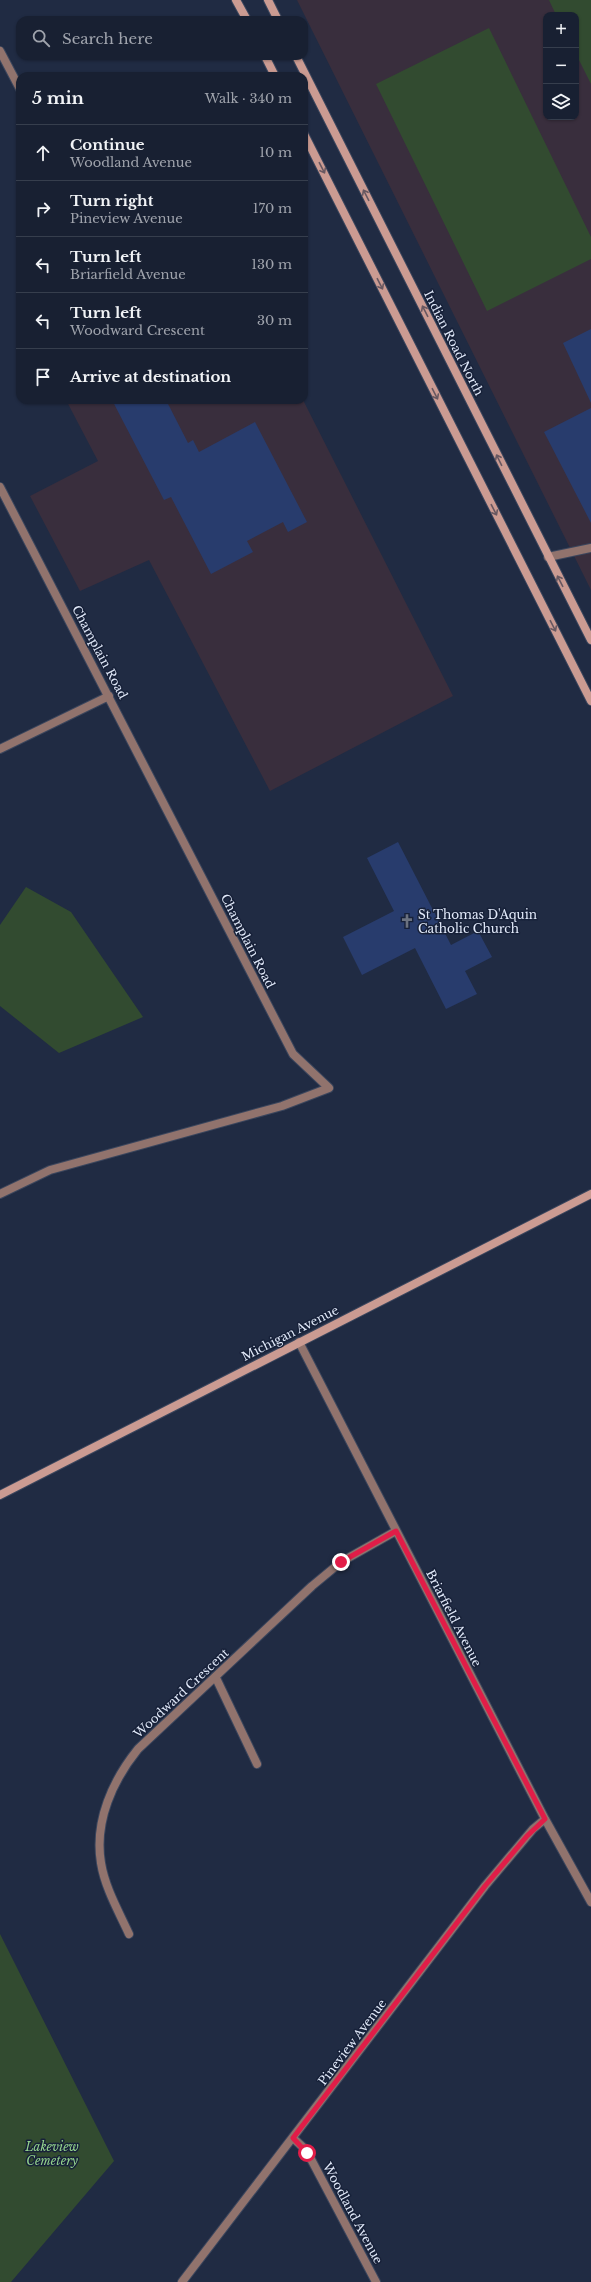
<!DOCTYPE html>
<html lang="en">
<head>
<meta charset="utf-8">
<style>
	body { margin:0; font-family:"Libre Baskerville",serif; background:#252d3e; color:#f1f3f6 }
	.controls { position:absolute; right:12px; top:12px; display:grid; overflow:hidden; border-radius:8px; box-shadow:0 1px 3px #0004 }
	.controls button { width:36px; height:36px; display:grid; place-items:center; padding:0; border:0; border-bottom:1px solid #363e4d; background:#182032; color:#f1f3f6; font:20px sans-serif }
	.stop { position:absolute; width:12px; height:12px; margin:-9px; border:3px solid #e11d48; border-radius:50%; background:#fff }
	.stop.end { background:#e11d48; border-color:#fff; box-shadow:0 1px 4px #0008 }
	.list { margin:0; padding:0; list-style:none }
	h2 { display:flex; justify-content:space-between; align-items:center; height:52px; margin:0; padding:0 16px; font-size:17px }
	h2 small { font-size:13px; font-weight:400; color:#9fa3ac }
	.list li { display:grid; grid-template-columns:26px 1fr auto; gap:12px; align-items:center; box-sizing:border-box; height:56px; padding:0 16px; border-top:1px solid #363e4d }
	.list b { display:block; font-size:15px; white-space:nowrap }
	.list p { margin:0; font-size:13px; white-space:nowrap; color:#9fa3ac }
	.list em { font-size:13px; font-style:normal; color:#9fa3ac }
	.icon { flex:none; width:22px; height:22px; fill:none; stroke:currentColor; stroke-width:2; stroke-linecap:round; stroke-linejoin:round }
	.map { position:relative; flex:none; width:591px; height:2282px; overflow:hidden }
	.search { position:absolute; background:#182032; box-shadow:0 1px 3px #0004; left:16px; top:16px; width:292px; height:44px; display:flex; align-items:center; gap:10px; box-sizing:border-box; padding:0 14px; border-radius:12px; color:#9fa3ac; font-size:15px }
	.panel { position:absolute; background:#182032; box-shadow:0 1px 3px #0004; left:16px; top:72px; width:292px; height:332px; border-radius:12px }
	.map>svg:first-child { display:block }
	.education { fill:#392e3d; fill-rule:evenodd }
	.green { fill:#324b30 }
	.building { fill:#283c6d }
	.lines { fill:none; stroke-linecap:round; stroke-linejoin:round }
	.service-casing { stroke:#3b465d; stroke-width:10 }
	.minor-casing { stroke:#3b465d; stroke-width:10 }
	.secondary-casing { stroke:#3b465d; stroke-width:10 }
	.service { stroke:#91736d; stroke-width:8 }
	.minor { stroke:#91736d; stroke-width:8 }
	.secondary { stroke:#cb9b92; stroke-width:8 }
	.oneway { stroke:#685861 }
	.route { stroke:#e11d48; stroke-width:5 }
	.labels { text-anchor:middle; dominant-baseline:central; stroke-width:3; stroke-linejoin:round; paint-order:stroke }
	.street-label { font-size:12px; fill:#e2eafa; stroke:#172139 }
	.poi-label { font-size:12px; fill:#e2eafa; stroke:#172139; text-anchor:start }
	.park-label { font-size:12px; font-style:italic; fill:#94d38d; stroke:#172139 }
</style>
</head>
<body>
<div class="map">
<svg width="591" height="2282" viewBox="0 0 591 2282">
	<rect width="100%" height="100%" fill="#202b43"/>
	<path class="education" d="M297 0H591V590ZM546 15H576V117H546Z
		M66 400H303L453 696 270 791 149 560 80 591 30 496 98 461Z"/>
	<path class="green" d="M549 0H591V84L576 54V15H556Z
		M489 28 591 237V259L487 311 376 84Z
		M26 887 71 912 143 1017 59 1053 0 1006V925Z
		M0 1934 114 2161 11 2282H0Z"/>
	<path class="building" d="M591 329V403L563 343Z
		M112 400H166L188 443 193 440 199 452 255 422 307 522 288 532 283 522 247 541 253 552 211 574 171 497 164 500Z
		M591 408V523L544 432Z
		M398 842 451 945 478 931 492 957 465 971 477 994 446 1009 415 948 362 975 343 937 394 911 367 858Z"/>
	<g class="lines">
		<defs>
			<path id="service" d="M548 557 591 548"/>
			<path id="minor" d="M0 51 20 89
				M0 487 293 1054 329 1088 282 1106 50 1170 0 1194
				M0 749 109 696
				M299 1342 545 1819 591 1902
				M216 1678 257 1764
				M129 1934C119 1912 105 1888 101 1863 94 1821 113 1780 138 1749L312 1586 341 1562 396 1531
				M293 2138 305 2149 312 2161 376 2282
				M182 2282 485 1886 533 1829 545 1819"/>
			<path id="secondary" d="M236 0 247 20
				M268 0 278 20
				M265 56 275 76
				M296 56 591 640
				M304 134 591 701
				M0 1495 591 1194"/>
		</defs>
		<use href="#service" class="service-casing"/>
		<use href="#minor" class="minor-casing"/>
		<use href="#secondary" class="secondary-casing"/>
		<use href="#service" class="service"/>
		<use href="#minor" class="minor"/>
		<use href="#secondary" class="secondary"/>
	</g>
	<defs><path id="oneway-shaft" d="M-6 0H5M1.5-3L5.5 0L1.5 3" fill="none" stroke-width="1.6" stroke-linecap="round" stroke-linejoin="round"/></defs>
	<g class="oneway">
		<use href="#oneway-shaft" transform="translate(322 168) rotate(63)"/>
		<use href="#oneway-shaft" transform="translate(366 195) rotate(-117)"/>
		<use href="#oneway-shaft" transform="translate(380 284) rotate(63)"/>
		<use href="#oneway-shaft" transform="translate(425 311) rotate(-117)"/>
		<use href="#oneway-shaft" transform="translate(435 394) rotate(63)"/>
		<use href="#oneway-shaft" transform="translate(499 460) rotate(-116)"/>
		<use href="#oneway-shaft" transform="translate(494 510) rotate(63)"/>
		<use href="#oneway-shaft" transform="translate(560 581) rotate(-117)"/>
		<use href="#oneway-shaft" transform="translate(553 626) rotate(63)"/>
	</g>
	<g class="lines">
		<path class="route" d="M307 2153 293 2138 485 1886 527 1836 545 1819 396 1531 341 1562"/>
	</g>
	<defs>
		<symbol id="church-bare" viewBox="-9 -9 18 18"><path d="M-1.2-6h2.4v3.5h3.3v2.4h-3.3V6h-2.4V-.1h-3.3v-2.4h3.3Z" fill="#6b7280" stroke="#172139" stroke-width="2.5" paint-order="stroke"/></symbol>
	</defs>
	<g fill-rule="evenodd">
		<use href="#church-bare" x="397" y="911" width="20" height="20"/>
	</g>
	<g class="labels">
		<g class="street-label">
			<text transform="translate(454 343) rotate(63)">Indian Road North</text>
			<text transform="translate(100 652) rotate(62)">Champlain Road</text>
			<text transform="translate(248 941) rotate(63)">Champlain Road</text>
			<text transform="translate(290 1333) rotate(-27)">Michigan Avenue</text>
			<text transform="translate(454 1618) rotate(63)">Briarfield Avenue</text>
			<text transform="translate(181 1693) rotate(-43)">Woodward Crescent</text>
			<text transform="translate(352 2042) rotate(-53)">Pineview Avenue</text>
			<text transform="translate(353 2213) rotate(62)">Woodland Avenue</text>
		</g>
		<g class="poi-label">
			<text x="418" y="914">St Thomas D'Aquin<tspan x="418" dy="14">Catholic Church</tspan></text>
		</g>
		<g class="park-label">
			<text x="52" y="2146">Lakeview<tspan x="52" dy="14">Cemetery</tspan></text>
		</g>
	</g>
</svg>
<div class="controls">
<button>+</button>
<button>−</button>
<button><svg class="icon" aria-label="layers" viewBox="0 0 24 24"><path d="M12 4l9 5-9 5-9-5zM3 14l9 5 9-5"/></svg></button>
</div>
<div class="stop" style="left:307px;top:2153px"></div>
<div class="stop end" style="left:341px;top:1562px"></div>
<div class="search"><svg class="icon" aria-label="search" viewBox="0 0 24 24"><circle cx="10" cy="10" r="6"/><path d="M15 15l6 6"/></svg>Search here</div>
<section class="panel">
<h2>5 min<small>Walk · 340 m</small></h2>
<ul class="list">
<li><svg class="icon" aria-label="ahead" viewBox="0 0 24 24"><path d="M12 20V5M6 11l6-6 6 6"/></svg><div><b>Continue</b><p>Woodland Avenue</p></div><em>10 m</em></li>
<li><svg class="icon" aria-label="right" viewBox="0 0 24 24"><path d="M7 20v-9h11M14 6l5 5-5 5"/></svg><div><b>Turn right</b><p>Pineview Avenue</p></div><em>170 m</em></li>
<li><svg class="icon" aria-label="left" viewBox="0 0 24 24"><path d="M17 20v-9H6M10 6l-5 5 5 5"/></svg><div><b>Turn left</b><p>Briarfield Avenue</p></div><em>130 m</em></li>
<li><svg class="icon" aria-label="left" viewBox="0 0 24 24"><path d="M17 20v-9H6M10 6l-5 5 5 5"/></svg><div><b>Turn left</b><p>Woodward Crescent</p></div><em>30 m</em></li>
<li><svg class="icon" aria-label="arrive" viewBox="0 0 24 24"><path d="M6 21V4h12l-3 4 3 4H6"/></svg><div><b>Arrive at destination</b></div></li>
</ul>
</section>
</div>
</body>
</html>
